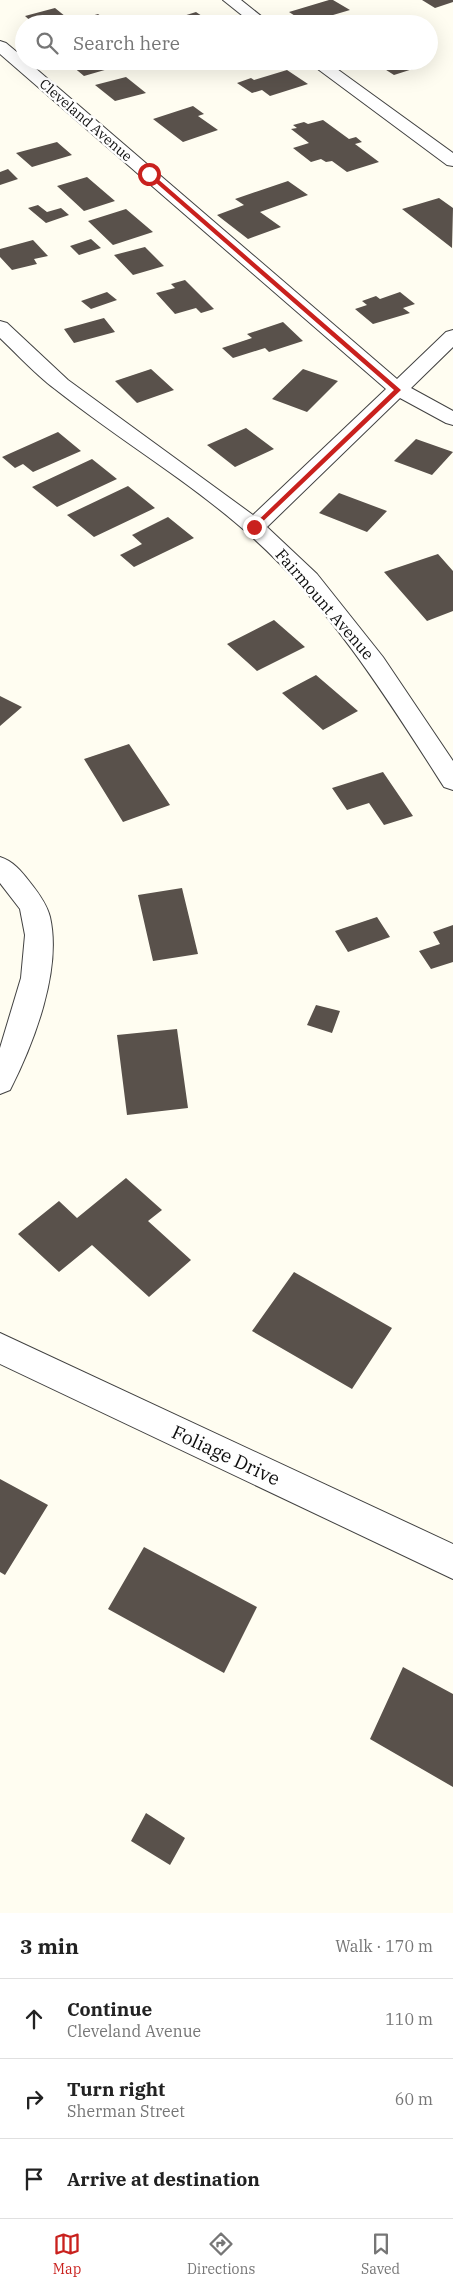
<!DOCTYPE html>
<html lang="en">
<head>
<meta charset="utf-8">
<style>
	body { margin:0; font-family:"IBM Plex Serif",serif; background:#f6f6f6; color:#222 }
	.stop { position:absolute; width:15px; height:15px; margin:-11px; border:4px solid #c9211e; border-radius:50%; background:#fff }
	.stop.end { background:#c9211e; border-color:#fff; box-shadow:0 1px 5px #0008 }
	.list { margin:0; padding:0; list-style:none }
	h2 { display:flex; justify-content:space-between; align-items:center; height:65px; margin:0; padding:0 20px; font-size:21px }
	h2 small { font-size:16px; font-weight:400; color:#767676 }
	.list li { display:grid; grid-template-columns:32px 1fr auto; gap:15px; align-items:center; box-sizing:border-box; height:80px; padding:0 20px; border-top:1px solid #e0e0e0 }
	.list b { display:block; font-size:19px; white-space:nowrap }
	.list p { margin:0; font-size:16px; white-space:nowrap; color:#767676 }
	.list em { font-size:16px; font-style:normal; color:#767676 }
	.icon { flex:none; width:28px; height:28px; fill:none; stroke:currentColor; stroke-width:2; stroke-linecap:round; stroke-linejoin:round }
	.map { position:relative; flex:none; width:453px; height:1913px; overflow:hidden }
	.search { position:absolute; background:#fff; box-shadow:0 5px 20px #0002; left:15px; right:15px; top:15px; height:55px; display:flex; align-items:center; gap:12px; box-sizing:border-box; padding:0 18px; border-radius:28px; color:#767676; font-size:19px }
	.sheet { height:305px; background:#fff }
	nav { display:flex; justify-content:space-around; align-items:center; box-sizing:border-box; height:70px; border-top:1px solid #e0e0e0; background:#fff; font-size:14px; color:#767676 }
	nav a { display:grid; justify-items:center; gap:2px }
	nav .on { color:#c9211e }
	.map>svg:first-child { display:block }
	.building { fill:#59514b }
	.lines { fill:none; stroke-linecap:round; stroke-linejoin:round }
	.minor-casing { stroke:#424242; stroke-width:2 }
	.minor { fill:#fff; fill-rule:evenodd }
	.route { fill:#c9211e }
	.labels { text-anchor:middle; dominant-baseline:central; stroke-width:5; stroke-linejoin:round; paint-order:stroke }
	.far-street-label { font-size:14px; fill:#0f0f0f; stroke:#fff }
	.street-label { font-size:16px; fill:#0f0f0f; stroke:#fff }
	.near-street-label { font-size:19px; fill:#0f0f0f; stroke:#fff }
</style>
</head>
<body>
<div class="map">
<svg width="453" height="1913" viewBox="0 0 453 1913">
	<rect width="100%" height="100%" fill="#fffdf1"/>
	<path class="building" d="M329 0H333L350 10 306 23 289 12Z
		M422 0H453V2L435 8Z
		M55 8 71 21 61 24H34L25 16Z
		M196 12 211 22 204 24H158Z
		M98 14 109 22 97 24 88 17Z
		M342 16 355 24H319V23Z
		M66 61H107L115 67 84 76Z
		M205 61H239L242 63 219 70Z
		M372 61H414L422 66 394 75Z
		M287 70 308 84 270 96 262 90 252 93 237 83 251 78 254 80Z
		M126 77 146 93 115 101 95 85Z
		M193 106 204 114 198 116 218 130 183 142 153 119Z
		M323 120 349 139 356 137 362 142 355 144 379 162 347 172 332 161 326 162 321 159 311 162 293 148 309 143 291 129 297 128 293 125 304 122 308 124Z
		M57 142 72 155 32 167 16 153Z
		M8 169 18 179 0 185V172Z
		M87 177 115 201 84 211 57 186Z
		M288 181 308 195 260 212 281 227 248 239 217 215 244 205 235 199Z
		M439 198 453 208 452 248 402 209Z
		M38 205 47 212 61 208 69 215 46 223 28 208Z
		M126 209 153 232 113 245 88 221Z
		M91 239 101 248 79 255 70 246Z
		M33 240 48 256 34 259 37 264 12 270 0 257V249Z
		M145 247 164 266 133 275 114 255Z
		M185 280 214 309 201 313 196 308 175 314 156 293 175 288 171 284Z
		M107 292 117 300 91 309 81 301Z
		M400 292 415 304 403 308 410 313 373 324 355 309 367 305 362 301 376 296 380 299Z
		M104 318 115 332 74 343 64 329Z
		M283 322 303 341 269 352 265 348 233 358 222 348 252 338 247 334Z
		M151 369 174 390 137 403 115 381Z
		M303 369 338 381 307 412 272 399Z
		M246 428 274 449 235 467 207 445Z
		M58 432 81 451 33 472 23 464 15 468 2 457Z
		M416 439 453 452 432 475 394 461Z
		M92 459 117 479 57 507 32 487Z
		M128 486 155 508 94 537 67 515Z
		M339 493 387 511 367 532 319 513Z
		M168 517 194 538 134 567 120 555 142 544 132 535Z
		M438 554 453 571V611L427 621 384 572Z
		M274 620 305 647 257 671 227 644Z
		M316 675 358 711 323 730 282 693Z
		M0 696 22 707 0 726Z
		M129 744 170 805 123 822 84 759Z
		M383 772 413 816 384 825 369 803 347 810 332 788Z
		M182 888 198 954 153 961 138 895Z
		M377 917 390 937 348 952 335 931Z
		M453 925V962L431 969 419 951 440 944 433 932Z
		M316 1005 340 1011 332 1033 307 1025Z
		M177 1029 188 1108 127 1115 117 1035Z
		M126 1178 162 1210 148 1221 191 1260 149 1297 92 1245 59 1272 18 1234 59 1201 77 1218Z
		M294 1272 392 1328 352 1389 252 1331Z
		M0 1479 48 1505 5 1575 0 1572Z
		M144 1547 257 1607 224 1673 108 1609Z
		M403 1667 453 1694V1787L370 1739Z
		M146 1813 185 1838 170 1865 131 1841Z"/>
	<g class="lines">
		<defs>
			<path id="minor" d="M223 0H241L271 24H253Z
				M0 41 6 43 24 58V61H27L397 379 446 332 453 330V347L411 388 453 411V425L446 423 400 398 267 527 317 574 383 657 453 761V790L444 787C387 698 331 608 252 537 191 482 119 440 55 389 35 374 18 355 0 338V321L7 323 68 380 253 515 386 389 0 54Z
				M307 61H326L453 153V166L447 165Z
				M0 857C13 861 21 871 29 881 37 891 47 904 50 917 62 970 34 1043 10 1090L0 1094V1048L21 978 25 935 20 909 0 883Z
				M0 1333 453 1544V1579L0 1364Z"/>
		</defs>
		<use href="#minor" class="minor-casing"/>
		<use href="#minor" class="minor"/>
	</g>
	<path class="route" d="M147 173H151L401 390 256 528 251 527 394 390 147 175Z"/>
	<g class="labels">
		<g class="far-street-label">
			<text transform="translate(86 120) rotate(41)">Cleveland Avenue</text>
		</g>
		<g class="street-label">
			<text transform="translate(325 604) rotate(49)">Fairmount Avenue</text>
		</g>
		<g class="near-street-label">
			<text transform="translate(226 1455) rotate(25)">Foliage Drive</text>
		</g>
	</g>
</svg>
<div class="stop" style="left:149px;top:174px"></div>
<div class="stop end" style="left:254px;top:527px"></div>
<div class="search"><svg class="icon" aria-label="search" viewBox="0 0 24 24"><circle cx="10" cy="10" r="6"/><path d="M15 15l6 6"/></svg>Search here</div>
</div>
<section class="sheet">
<h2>3 min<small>Walk · 170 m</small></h2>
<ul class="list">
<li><svg class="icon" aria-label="ahead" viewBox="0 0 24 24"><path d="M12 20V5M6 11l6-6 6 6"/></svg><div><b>Continue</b><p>Cleveland Avenue</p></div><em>110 m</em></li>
<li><svg class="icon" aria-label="right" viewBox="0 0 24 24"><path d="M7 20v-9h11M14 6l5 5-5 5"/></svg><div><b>Turn right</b><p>Sherman Street</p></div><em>60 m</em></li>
<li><svg class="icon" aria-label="arrive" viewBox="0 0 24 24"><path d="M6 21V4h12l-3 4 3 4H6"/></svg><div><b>Arrive at destination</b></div></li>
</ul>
</section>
<nav>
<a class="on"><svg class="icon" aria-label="map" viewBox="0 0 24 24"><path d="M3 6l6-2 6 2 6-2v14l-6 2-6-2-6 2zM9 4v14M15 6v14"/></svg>Map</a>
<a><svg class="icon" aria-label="directions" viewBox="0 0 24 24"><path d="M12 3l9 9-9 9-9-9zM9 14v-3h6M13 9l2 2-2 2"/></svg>Directions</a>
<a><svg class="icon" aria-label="saved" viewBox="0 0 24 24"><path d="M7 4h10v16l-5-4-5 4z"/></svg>Saved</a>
</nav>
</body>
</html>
